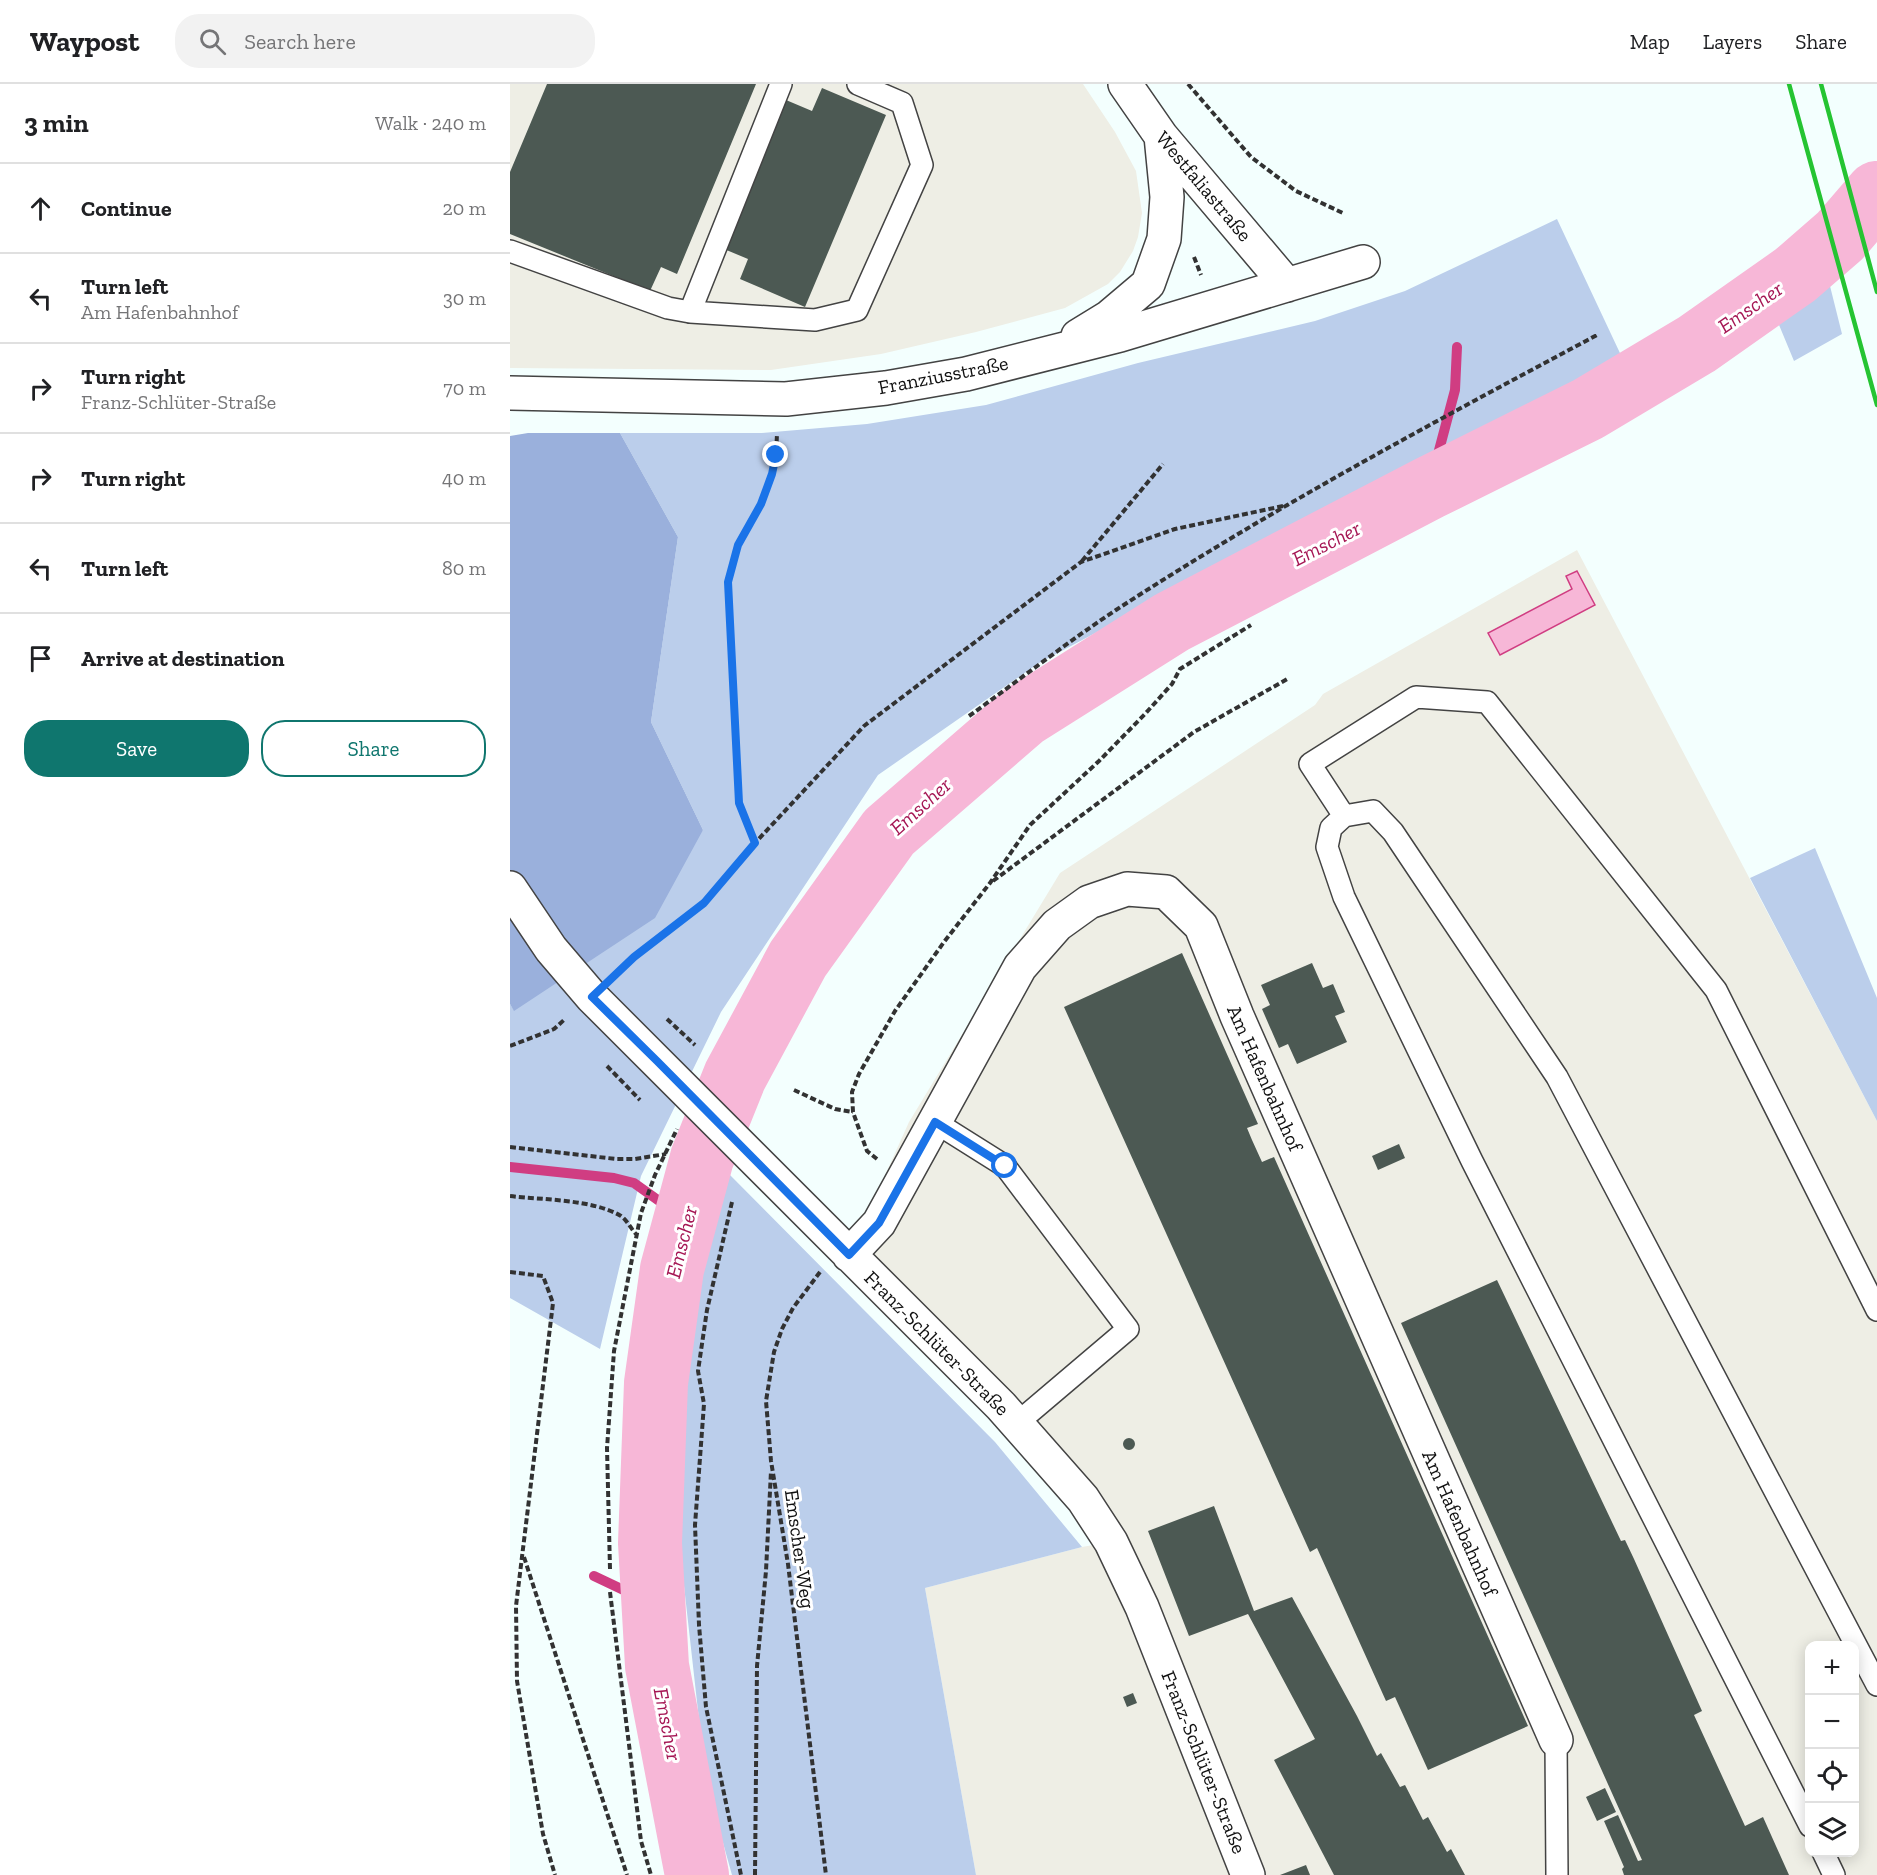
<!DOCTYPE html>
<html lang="en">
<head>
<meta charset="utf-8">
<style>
	body { margin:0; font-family:"Zilla Slab",serif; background:#f2f2f2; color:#202124 }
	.controls { position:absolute; right:18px; bottom:18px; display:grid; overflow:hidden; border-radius:12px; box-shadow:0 3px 15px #0003 }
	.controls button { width:54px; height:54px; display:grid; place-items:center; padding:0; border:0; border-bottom:2px solid #e0e0e0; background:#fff; color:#202124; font:30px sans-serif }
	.stop { position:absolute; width:18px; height:18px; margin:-14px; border:4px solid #1a73e8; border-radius:50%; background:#fff }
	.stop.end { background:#1a73e8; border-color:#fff; box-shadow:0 2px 6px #0008 }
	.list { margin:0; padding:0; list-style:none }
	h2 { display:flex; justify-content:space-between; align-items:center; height:78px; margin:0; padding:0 24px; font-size:26px }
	h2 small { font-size:20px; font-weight:400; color:#757577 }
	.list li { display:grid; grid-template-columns:39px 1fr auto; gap:18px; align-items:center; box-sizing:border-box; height:90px; padding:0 24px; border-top:2px solid #e0e0e0 }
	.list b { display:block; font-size:22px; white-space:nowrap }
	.list p { margin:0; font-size:20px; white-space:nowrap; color:#757577 }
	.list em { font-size:20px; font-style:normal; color:#757577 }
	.actions { display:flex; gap:12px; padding:18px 24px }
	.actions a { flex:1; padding:14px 0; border:2px solid #0f766e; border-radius:24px; text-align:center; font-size:21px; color:#0f766e }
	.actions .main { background:#0f766e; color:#fff }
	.icon { flex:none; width:33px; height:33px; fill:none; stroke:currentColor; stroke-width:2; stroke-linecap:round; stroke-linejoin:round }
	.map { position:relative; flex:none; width:1367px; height:1791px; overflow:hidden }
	header { display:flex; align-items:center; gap:36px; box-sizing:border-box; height:84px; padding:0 30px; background:#fff; border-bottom:2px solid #e0e0e0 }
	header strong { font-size:28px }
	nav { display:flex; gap:33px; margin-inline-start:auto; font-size:21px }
	.search { width:420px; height:54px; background:#f2f2f2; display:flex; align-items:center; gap:15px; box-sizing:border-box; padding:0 21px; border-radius:24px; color:#757577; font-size:22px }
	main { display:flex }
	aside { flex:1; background:#fff }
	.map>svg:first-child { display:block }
	.industrial { fill:#eeeee5; fill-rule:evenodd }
	.green { fill:#bbceeb }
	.forest { fill:#9ab0dc }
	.water { fill:#f7b7d7; stroke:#d03d82; stroke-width:1.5 }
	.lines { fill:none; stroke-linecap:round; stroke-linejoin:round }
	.stream { stroke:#d03d82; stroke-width:10 }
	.river { stroke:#f7b7d7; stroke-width:64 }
	.building { fill:#4c5953 }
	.service-casing { stroke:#434343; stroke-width:24 }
	.minor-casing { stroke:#434343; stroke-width:36 }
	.tertiary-casing { stroke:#434343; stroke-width:36 }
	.path { stroke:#323232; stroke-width:4; stroke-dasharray:6 3; stroke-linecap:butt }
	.service { stroke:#fff; stroke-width:21 }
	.minor { stroke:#fff; stroke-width:33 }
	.tertiary { stroke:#fff; stroke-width:33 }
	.rail { stroke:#25c432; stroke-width:4.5 }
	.route { stroke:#1a73e8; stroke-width:8 }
	.labels { text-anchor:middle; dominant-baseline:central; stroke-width:6; stroke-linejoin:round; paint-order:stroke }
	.street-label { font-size:20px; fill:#101010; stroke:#fff }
	.water-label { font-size:21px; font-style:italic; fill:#a51654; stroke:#fff }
</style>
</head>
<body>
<header>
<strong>Waypost</strong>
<div class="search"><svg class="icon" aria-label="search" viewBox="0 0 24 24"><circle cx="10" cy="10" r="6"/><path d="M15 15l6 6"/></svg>Search here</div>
<nav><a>Map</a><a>Layers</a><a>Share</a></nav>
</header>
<main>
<aside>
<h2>3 min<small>Walk · 240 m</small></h2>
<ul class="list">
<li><svg class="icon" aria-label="ahead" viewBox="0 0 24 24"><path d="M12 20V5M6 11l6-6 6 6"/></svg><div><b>Continue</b></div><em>20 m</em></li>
<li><svg class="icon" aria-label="left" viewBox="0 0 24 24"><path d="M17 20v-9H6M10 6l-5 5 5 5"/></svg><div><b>Turn left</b><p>Am Hafenbahnhof</p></div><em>30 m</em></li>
<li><svg class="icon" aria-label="right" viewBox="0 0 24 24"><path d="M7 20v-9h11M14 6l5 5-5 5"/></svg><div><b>Turn right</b><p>Franz-Schlüter-Straße</p></div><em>70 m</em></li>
<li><svg class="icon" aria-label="right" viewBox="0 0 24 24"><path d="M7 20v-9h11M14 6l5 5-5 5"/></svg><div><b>Turn right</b></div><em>40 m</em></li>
<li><svg class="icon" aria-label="left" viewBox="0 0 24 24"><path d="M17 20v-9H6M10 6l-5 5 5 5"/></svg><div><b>Turn left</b></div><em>80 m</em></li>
<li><svg class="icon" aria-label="arrive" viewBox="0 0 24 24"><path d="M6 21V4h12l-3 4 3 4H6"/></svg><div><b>Arrive at destination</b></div></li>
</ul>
<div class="actions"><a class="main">Save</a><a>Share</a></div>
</aside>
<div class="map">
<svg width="1367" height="1791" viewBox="0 0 1367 1791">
	<rect width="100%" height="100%" fill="#f3fffe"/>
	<path class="industrial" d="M0 0H573L605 48 626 87 632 129 628 153 623 167 610 188 598 200 555 224 466 248 371 270 261 286 0 284Z
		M1067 466 1367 1037V1791H466L415 1504 572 1463 600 1458 339 1171 399 1038 550 789 805 621 813 610ZM1300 1562H1344V1768H1300Z"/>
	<path class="green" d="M1047 135 1117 284 820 424 529 579 368 691 211 928 131 1092 90 1265 0 1214V920L4 926 193 746 141 638 168 453 110 349H252L357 340 476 321 628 279 805 237 895 207Z
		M1317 190 1332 250 1284 277 1262 224Z
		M1305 764 1367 914V1037L1240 794Z
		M218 1089 485 1358 572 1463 415 1504 466 1791H222L196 1698 171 1475 155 1455 159 1346 177 1274 194 1178Z"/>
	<path class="forest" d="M18 349H110L168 453 141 638 193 746 145 834 4 927 0 920V352Z"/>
	<path class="water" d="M1067 487 1085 521 990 571 978 549 1062 505 1056 492Z"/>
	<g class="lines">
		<path class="stream" d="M919 404 945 306 947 263
			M0 1083 104 1094 124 1099 152 1119 158 1131 168 1163
			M84 1492 143 1520"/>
		<path class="river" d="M187 1791 147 1582 140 1459 146 1299 162 1185 192 1074 225 992 288 875 379 748 513 632 662 538 919 404 1078 325 1187 260 1285 191 1330 152 1367 109"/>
	</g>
	<path class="building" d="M37 0H246L167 190 151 183 140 207 0 150V88Z
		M312 4 376 31 295 223 230 195 238 175 214 165 276 16 302 27Z
		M672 869 748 1040 737 1044 742 1056 752 1078 764 1073 1018 1642 918 1686 885 1613 876 1617 807 1464 800 1468 554 923Z
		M802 879 813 904 823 900 835 928 825 932 837 958 787 980 778 960 769 964 752 925 760 921 751 901Z
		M889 1060 895 1074 868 1086 862 1072Z
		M987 1196 1111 1457 1115 1456 1124 1475 1192 1627 1184 1631 1235 1742 1253 1733 1279 1791H1114L1112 1785 1114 1783 1094 1737 1108 1731 1128 1777 1132 1776 891 1239Z
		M613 1360a6 6 0 1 1 12 0a6 6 0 1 1-12 0Z
		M704 1422 744 1527 782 1513 847 1632 867 1672 871 1669 890 1703 895 1701 913 1736 918 1733 937 1768 941 1765 955 1791H824L764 1676 805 1655 738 1530 679 1552 638 1447Z
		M623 1609 627 1619 617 1623 613 1613Z
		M1095 1704 1106 1728 1087 1737 1076 1713Z
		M796 1781 800 1791H770Z"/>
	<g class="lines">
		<defs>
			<path id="service" d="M0 167 158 224 180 228 305 236 347 226 412 81 392 19 348 0
				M180 228 271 0
				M834 732 800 680 906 613 977 618 1206 906 1367 1226
				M425 1038 495 1082 618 1245 506 1340
				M1046 1656 1047 1791
				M1300 1742 962 1077 834 813 817 763 821 744 834 732 863 727 883 748 1047 993 1367 1601
				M1313 1768 1324 1791"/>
			<path id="minor" d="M0 804 41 865 82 913 491 1322 573 1415 601 1458 632 1523 738 1791
				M339 1171 369 1139 510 883 547 841 579 818 617 805 656 808 691 842 727 932 1046 1656"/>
			<path id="tertiary" d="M615 0 651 52 777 201
				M568 252 599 233 638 200 654 155 657 113 651 52
				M0 309 276 315 376 304 456 290 610 251 853 178"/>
		</defs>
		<use href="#service" class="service-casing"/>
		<use href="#minor" class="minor-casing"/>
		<use href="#tertiary" class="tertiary-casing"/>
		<path class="path" d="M678 0 741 73 786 107 835 130
			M684 173 691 191
			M572 477 653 380
			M459 632C508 597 556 559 606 526 761 425 924 338 1087 251
			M245 759 229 719 218 499 228 461 251 420 262 390 266 371 267 350
			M483 797 684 648 779 594
			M106 890 124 872 194 819 245 759 354 642 571 478 665 445 778 421
			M157 935 185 961
			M0 962 44 945 55 935
			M97 982 130 1016
			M284 1006 325 1025 343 1028
			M0 1063 106 1075H125L156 1070
			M367 1075 357 1067 349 1045 343 1028 342 1008 349 990 385 927 434 858 480 799 520 741 589 677 635 630 662 600 670 585 741 541
			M0 1112C33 1116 82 1115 111 1132 117 1136 121 1145 126 1150
			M222 1118 197 1226 188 1287 194 1320 185 1441 189 1541 196 1623 231 1791
			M0 1188 33 1192 43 1219 6 1522 7 1597 33 1750 45 1791
			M310 1188 283 1224 272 1245 264 1268 256 1317 261 1377 278 1480 316 1791
			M14 1473 117 1791
			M100 1485 97 1364 104 1267 131 1129 145 1091 167 1045
			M100 1508 131 1757 141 1791
			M245 1791 247 1582 256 1487 261 1387"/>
		<use href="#service" class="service"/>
		<use href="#minor" class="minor"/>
		<use href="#tertiary" class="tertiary"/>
		<path class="rail" d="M1279 0 1367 321
			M1311 0 1367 208"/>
	</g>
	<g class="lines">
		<path class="route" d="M266 371 262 390 251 420 228 461 218 498 229 719 245 759 194 819 124 873 82 913 147 977 339 1171 369 1139 425 1038 495 1082"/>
	</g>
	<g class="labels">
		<g class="street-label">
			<text transform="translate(694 102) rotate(50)">Westfaliastraße</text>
			<text transform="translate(433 291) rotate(-11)">Franziusstraße</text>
			<text transform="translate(755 994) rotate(66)">Am Hafenbahnhof</text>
			<text transform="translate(427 1259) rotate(45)">Franz-Schlüter-Straße</text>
			<text transform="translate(950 1439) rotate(66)">Am Hafenbahnhof</text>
			<text transform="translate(290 1465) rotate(82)">Emscher-Weg</text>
			<text transform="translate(694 1678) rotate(68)">Franz-Schlüter-Straße</text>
		</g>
		<g class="water-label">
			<text transform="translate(1240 223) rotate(-35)">Emscher</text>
			<text transform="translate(816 459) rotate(-27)">Emscher</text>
			<text transform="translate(410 722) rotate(-42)">Emscher</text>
			<text transform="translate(171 1158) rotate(-76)">Emscher</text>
			<text transform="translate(158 1640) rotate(79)">Emscher</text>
		</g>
	</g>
</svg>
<div class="controls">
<button>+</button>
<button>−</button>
<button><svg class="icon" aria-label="locate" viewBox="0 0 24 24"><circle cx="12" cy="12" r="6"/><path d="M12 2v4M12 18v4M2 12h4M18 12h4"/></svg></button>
<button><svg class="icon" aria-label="layers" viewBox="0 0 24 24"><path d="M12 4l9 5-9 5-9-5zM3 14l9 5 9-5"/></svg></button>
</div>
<div class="stop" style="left:495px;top:1082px"></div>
<div class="stop end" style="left:266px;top:371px"></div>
</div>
</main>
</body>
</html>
